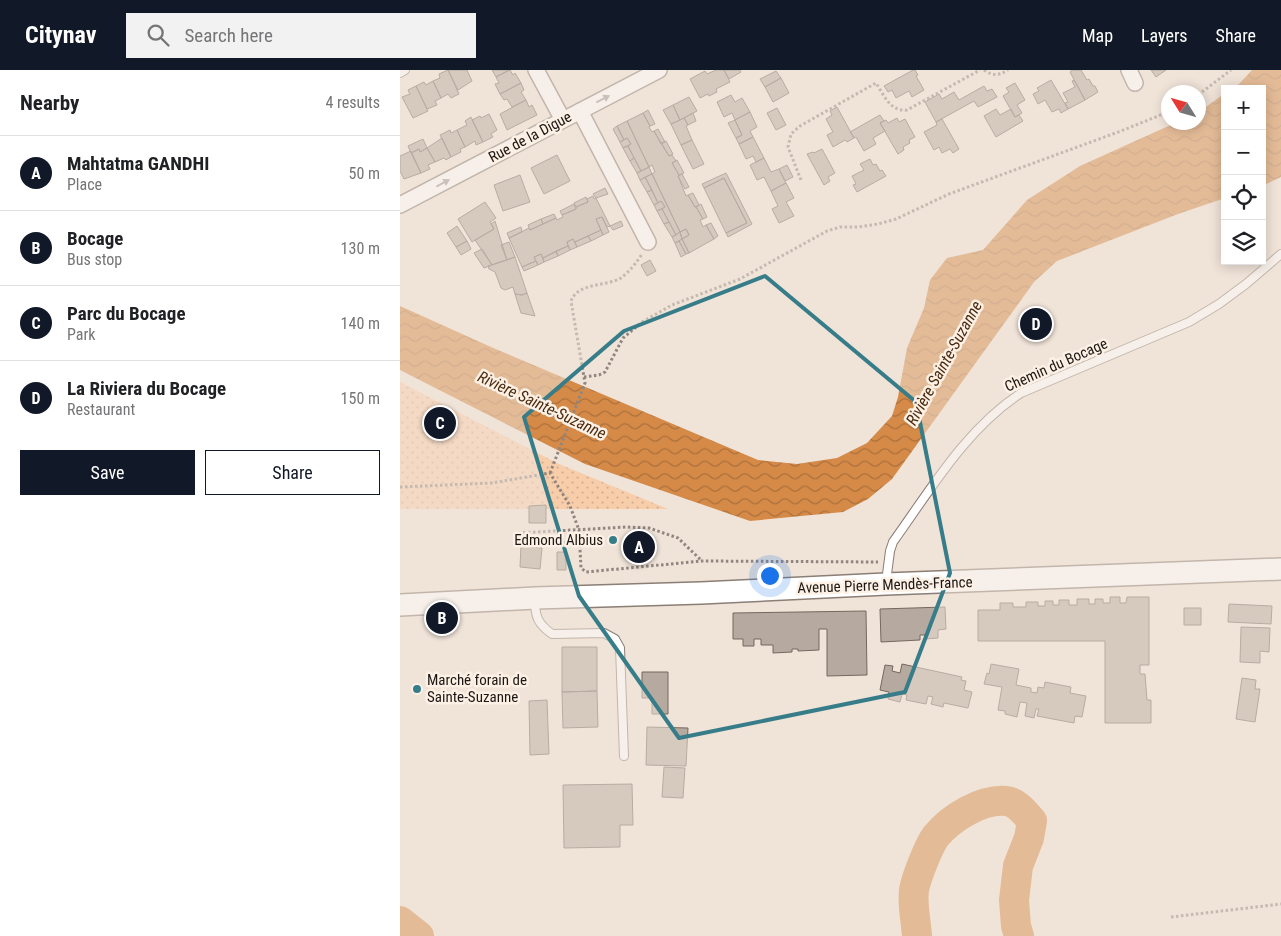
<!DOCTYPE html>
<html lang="en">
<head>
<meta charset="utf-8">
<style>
	body { margin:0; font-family:"Roboto Condensed",sans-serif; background:#f2f2f2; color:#202124 }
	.controls { position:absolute; right:15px; top:15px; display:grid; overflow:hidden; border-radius:0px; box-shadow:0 2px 12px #0003 }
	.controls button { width:45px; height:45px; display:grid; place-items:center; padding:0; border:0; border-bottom:1px solid #e0e0e0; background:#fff; color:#202124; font:25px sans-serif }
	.compass { position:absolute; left:761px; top:15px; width:45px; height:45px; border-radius:50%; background:#fff; box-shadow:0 2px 12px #0003; rotate:307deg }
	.you { position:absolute; left:369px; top:505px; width:18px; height:18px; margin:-12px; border:4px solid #fff; border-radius:50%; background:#1a73e8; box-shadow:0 0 0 8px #1a73e833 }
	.badge { display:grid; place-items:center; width:32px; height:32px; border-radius:50%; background:#111827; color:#fff; font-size:16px; font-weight:700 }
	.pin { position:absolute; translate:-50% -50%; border:2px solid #fff; box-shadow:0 1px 5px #0006 }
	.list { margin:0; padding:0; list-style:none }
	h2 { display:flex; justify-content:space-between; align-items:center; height:65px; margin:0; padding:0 20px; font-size:21px }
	h2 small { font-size:16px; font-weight:400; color:#757577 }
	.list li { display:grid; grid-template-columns:32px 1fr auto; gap:15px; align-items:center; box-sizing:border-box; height:75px; padding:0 20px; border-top:1px solid #e0e0e0 }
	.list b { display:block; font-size:19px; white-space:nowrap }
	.list p { margin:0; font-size:16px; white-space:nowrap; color:#757577 }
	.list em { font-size:16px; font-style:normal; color:#757577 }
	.actions { display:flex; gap:10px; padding:15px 20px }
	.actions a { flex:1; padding:11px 0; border:1px solid #111827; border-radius:0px; text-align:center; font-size:18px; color:#111827 }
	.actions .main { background:#111827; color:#fff }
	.icon { flex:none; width:28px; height:28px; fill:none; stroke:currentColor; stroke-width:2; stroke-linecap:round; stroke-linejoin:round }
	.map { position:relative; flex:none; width:881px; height:866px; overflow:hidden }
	header { display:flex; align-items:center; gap:30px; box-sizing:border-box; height:70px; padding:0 25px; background:#111827; color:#fff }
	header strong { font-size:24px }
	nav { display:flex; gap:28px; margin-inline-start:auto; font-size:18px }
	.search { width:350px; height:45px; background:#f2f2f2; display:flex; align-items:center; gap:12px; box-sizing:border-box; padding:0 18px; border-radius:0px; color:#757577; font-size:19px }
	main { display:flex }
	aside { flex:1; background:#fff }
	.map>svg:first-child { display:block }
	.park { fill:url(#park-dots) }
	.water { fill:url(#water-waves) }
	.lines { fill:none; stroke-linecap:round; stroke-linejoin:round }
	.river { stroke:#d58a48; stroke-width:30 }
	.building { fill:#b6aaa0; stroke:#74685f }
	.lane-casing { stroke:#8a7e75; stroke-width:10 }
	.street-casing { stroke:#8a7e75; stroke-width:18 }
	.secondary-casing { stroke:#8a7e75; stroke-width:24 }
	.path { stroke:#90867f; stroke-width:3; stroke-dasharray:2.5 2.5; stroke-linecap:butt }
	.lane { stroke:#fff; stroke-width:8 }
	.street { stroke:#fff; stroke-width:15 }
	.secondary { stroke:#fff; stroke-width:21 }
	.oneway { fill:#999795 }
	.marked { fill:none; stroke:#377d89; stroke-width:4; stroke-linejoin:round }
	.poi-dot { fill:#377d89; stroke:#fdf0e5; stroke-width:2 }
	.labels { text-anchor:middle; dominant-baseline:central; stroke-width:5; stroke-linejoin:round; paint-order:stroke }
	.street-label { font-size:15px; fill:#1c1714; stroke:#fdf0e5 }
	.poi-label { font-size:15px; fill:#1c1714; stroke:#fdf0e5; text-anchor:end }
	.water-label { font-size:16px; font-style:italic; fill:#4a2b0f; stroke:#fdf0e5 }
</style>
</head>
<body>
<header>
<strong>Citynav</strong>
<div class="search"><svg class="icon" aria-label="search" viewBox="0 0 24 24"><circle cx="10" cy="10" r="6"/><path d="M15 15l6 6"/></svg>Search here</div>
<nav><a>Map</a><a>Layers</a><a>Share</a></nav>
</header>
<main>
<aside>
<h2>Nearby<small>4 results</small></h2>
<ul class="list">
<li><span class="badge">A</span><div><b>Mahtatma GANDHI</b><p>Place</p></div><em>50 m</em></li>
<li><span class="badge">B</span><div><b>Bocage</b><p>Bus stop</p></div><em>130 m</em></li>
<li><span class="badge">C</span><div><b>Parc du Bocage</b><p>Park</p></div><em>140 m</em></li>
<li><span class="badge">D</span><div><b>La Riviera du Bocage</b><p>Restaurant</p></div><em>150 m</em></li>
</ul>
<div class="actions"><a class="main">Save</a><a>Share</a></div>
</aside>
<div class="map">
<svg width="881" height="866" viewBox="0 0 881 866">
	<defs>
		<pattern id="park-dots" width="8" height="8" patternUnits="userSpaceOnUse" patternTransform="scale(1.25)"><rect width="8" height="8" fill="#f8cdaa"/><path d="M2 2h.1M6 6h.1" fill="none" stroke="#d4af91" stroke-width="1.8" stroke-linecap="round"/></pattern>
		<pattern id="water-waves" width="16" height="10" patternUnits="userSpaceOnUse" patternTransform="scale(1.25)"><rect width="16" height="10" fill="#d58a48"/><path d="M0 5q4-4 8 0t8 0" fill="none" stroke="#ac703b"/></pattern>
	</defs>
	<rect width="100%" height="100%" fill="#f0e3d8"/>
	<path class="park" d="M0 312 159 394 268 439H0Z"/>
	<path class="water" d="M852 0H881V107L862 116V19H831L839 14Z
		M825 23V128L778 144 657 191 634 212 492 409 468 429 443 442 350 451 185 394 0 300V236L91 277 358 390 397 394 437 388 467 373 492 346 498 327 507 278 524 238 530 210 547 188 583 180 627 130 680 96 775 53 798 52 799 42Z"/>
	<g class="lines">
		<path class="river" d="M0 851 19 866
			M517 866C516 851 512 834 514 820 516 808 529 775 536 766 551 748 581 729 606 731 617 732 625 743 632 751L629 768 618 796 614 830 616 856 619 866"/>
	</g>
	<path class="building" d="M48 0 59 24 51 28 48 24 41 28 33 11 40 8 39 4Z
		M48 0H67L72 11 58 20Z
		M92 0H109L96 7Z
		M110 0 113 5 115 3 121 13 100 24 95 14 99 13 96 7Z
		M316 0H324L330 12 316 19 317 22 309 26 308 24 300 28 290 9 305 1 307 4Z
		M324 0H340L341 2 329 9Z
		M513 0H515L518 5 516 6 524 20 512 27 509 21 496 28 492 20 488 22 484 16Z
		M672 0H681L687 10 689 9 693 16H695L698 22 685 30 670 2Z
		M751 0H766L756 7Z
		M376 1 381 8 365 17 360 9Z
		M381 8 389 23 373 32 365 17Z
		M651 10 668 39 661 43 659 39 652 42 645 30 638 34 633 24 639 21 637 18Z
		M674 10 685 30 668 39 665 33 668 32 663 23 675 17 672 11Z
		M33 11 41 28 35 31 37 35 27 39 16 16 24 12 26 15Z
		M121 13 124 20 121 22 126 30 112 37 107 29 104 30 100 24Z
		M615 13 625 30 617 35 622 43 615 47 603 26 609 22 606 18Z
		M16 16 28 41 13 48 2 27 10 24 8 20Z
		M584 16 587 21 592 19 597 27 578 37 574 31 536 52 525 32 539 24 542 29 554 22 559 30Z
		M331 25 335 32 342 28 350 42 335 50 332 43 324 47 317 32Z
		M289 27 297 41 280 50 273 35Z
		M126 30 129 37 132 35 137 45 107 60 100 44Z
		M273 35 280 50 271 54 263 40Z
		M437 37 454 68 447 72 445 70 433 77 427 65 433 62 426 49 432 45 430 41Z
		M377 38 386 55 376 60 367 43Z
		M596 39 600 45 611 39 615 47 619 45 623 51 596 67 584 46Z
		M248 40 255 54 250 56 243 43Z
		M350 42 357 57 350 61 353 67 339 74 336 68 342 65 335 50Z
		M243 43 250 56 249 57 252 62 254 61 269 86 272 85 276 91 272 93 279 105 278 106 286 126 288 125 295 137H296L303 149 300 150 303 157 306 155 314 169 289 183 282 169 289 165 286 159 280 162 252 104 255 102 252 95 249 97 227 51Z
		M293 43 296 51 288 55 284 48Z
		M89 44 97 60 91 64 93 67 83 72 72 50 80 46 81 48Z
		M480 45 484 51 480 53 485 61 473 68 476 74 464 81 456 67 454 68 450 62Z
		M71 47 83 72 76 75 75 71 65 77 57 60 67 55 65 51Z
		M284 48 288 55 286 56 292 70 281 75 271 54Z
		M497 48 499 52 505 49 515 67 509 70 510 73 503 77 504 80 498 84 480 53 486 50 488 53Z
		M542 49 559 79 553 83 550 79 542 83 539 77 534 80 524 62 537 55 536 52Z
		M335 50 342 65 336 68 328 53Z
		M227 51 249 97 241 101 228 76 231 74 227 68 224 70 217 56Z
		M217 56 224 70 220 72 213 59Z
		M258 59 265 72 261 74 254 61Z
		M50 60 51 63 57 60 65 77 60 79 61 82 51 87 40 65Z
		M353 67 364 88 356 92 353 86 346 89 339 74Z
		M42 68 51 87 46 90 44 88 35 92 27 78Z
		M227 68 231 74 223 78 220 72Z
		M23 69 27 78 20 82 19 79 11 83 8 76Z
		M292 70 304 94 293 99 281 75Z
		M266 71 273 84 269 86 261 73Z
		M228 76 234 88 230 91 223 78Z
		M27 78 35 92 28 95 30 99 21 103 11 83 19 79 20 82Z
		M422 79 435 103 428 107 430 111 424 115 407 84 413 82 414 83Z
		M11 81 21 103 4 109 0 101V86Z
		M157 85 170 111 144 124 131 98Z
		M234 88 241 101 237 103 230 91Z
		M364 88 371 102 379 99 386 113 371 121 364 107 357 110 350 95Z
		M470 89 473 95 476 94 480 101 482 100 486 106 457 122 453 115 456 114 452 106 464 100 460 94Z
		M277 90 284 103 279 105 272 93Z
		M387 95 393 107 385 111 379 99Z
		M249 97 252 104 240 110 237 103Z
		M326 103 352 154 328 167 326 163 347 153 324 108 304 118 302 114Z
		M252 104 280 162 276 165 262 139 265 137 261 131 258 133 245 107Z
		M282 104 289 117 285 119 278 106Z
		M120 105 130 132 103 141 94 115Z
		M245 107 252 120 247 122 240 110Z
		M324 108 347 153 326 163 304 118Z
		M386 113 394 128 386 132 394 146 379 153 372 139 378 136 371 121Z
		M205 118 208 124 196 128 193 124Z
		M252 120 258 133 254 135 247 122Z
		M293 123 299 135 295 137 288 125Z
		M193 126 194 129 196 128 210 156 207 157 202 147 196 149 201 160 175 172 173 169 167 172 168 176 143 188 141 184 134 187 136 191 122 197 109 168 129 158 130 160 156 148 157 150 163 147 162 145 176 139V137L188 132 187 129Z
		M186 127 188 132 176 137 174 133Z
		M261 131 265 137 257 141 254 135Z
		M85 132 96 148 90 152 94 159 72 172 58 149Z
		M174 134 176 139 162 145 160 141Z
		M301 134 307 147 303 149 296 137Z
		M262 139 269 152 264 154 257 141Z
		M154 144 156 148 143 154 141 149Z
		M202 147 209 162 203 165 196 149Z
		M141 149 143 154 130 160 128 155Z
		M95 151 107 190 92 195 75 170 94 159 91 154Z
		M221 151 223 156 213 160 210 156Z
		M269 152 276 165 272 167 264 154Z
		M311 153 318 166 314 169 306 155Z
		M57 156 67 171 56 177 47 163Z
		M121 157 122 162 109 168 107 163Z
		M286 159 289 165 282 169 280 162Z
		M201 160 203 165 191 171 188 166Z
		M280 162 282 169 275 173 272 167Z
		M188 166 191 171 177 177 175 172Z
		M173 169 177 177 170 180 167 172Z
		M282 169 289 183 286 184 279 171Z
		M67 171 71 179 61 185 56 177Z
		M279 171 286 184 281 187 275 173Z
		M109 172 115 187 107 190 101 175Z
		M168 176 170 180 158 186 156 181Z
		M82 179 92 195 84 198 74 183Z
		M156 181 158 186 144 192 143 188Z
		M141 184 144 192 138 195 134 187Z
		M115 187 127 223 122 225 115 224 113 217 105 220 101 218 95 202 89 199 88 196Z
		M250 190 256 201 247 206 241 195Z
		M136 191 138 195 124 201 122 197Z
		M127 223 135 246 121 243 115 224 122 225Z
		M146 435V453H129V436Z
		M121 476 142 478 140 499 120 497Z
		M157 482H166V500H157Z
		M710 527H720V533H726L727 527H749V595H740V604H745L747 630H751V653H705V571H578V540H600V533H613V537H626V532H638V536H645V531H653V535H659V530H669V535H677V529H689V534H695V529H703V533H710Z
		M829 534 872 536 871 554 828 552Z
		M545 537 546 559 538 560V568L525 569V565H520V570L481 572 480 539Z
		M784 538H801V555H784Z
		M466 541 467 605 427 606V559H419V580L398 581V579H392V582L373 583V575H361V569H354V576H343V569H333V543Z
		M841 557 870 558 869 582 860 581V593L840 592Z
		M162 577H197V621L162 622Z
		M502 594 562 607 561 610 566 611 564 620 572 622 568 638 544 633 543 637 531 634 533 627 528 626 526 634 506 630 507 625 502 624 500 632 488 629 489 622 480 620 485 595 493 596 492 601 500 603Z
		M591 594 619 599 616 615 631 618V622L637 623 638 617 644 618 645 612 671 617 670 623 686 626 682 647 675 646 674 653 637 646 639 639H636L634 648 625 646 627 633 620 632 617 647 605 644V641L598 640 602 617 584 614 587 603 589 604Z
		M242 602H268V644H252V628H242Z
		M842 608 856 610 855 619H860L855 652 836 649Z
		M197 621 198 657 163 658 162 622Z
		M147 630 149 684 130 685 129 631Z
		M247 657 288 658 286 696 246 695Z
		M264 697 285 698 283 728 262 727Z
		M232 714 233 755H220V777L164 778 163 715Z"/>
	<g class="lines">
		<defs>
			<path id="lane" d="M0 3 5 0
				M486 512 490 481 493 472C531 419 566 359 621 323L789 252 819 234 846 214 881 184
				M135 530C135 547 138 554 152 564L204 563 215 569 220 578 224 686"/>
			<path id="street" d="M136 0 163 50
				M729 0 735 13
				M180 41 248 172
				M0 135 259 0"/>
			<path id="secondary" d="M0 535 135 528 301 523 486 514 881 499"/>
		</defs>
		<use href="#lane" class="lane-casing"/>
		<use href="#street" class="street-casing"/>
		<use href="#secondary" class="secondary-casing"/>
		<path class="path" d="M584 0C592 6 599 6 608 0
			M798 25 831 0
			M401 110 388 77 391 64 400 56 476 13C484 25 490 42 507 40L580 0
			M184 307 199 305 205 302 223 268 242 252 272 235 340 209 427 161 440 157H458L478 154 496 149 549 124 721 61 768 42
			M150 403 185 313 171 231C178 212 206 217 221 208 229 202 237 192 242 184
			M0 417 92 413 150 403 170 436 179 460 181 498 186 502 302 491 478 492
			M118 463 227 457 249 458 278 468 302 491
			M771 847 881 834"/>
		<use href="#lane" class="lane"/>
		<use href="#street" class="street"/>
		<use href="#secondary" class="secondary"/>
	</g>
	<defs><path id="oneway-solid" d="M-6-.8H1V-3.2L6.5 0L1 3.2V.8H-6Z" transform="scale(1.25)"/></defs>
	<g class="oneway">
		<use href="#oneway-solid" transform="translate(203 29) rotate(-27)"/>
		<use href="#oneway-solid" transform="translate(43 113) rotate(-28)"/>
	</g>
	<path d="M0 0H881V866H0ZM365 206 516 332 550 503 505 622 279 668 179 526 124 347 224 261Z" fill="#f0e3d8" fill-opacity=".55" fill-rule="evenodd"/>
	<path class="marked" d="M365 206 516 332 550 503 505 622 279 668 179 526 124 347 224 261Z"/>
	<g class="poi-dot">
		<circle cx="213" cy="470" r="5"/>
		<circle cx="17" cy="619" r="5"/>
	</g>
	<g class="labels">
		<g class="street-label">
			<text transform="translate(130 67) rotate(-28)">Rue de la Digue</text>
			<text transform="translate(656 295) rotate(-24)">Chemin du Bocage</text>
			<text transform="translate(485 515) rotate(-2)">Avenue Pierre Mendès-France</text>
		</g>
		<g class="poi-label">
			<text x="203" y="470">Edmond Albius</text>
			<text x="27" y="610" text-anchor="start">Marché forain de<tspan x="27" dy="17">Sainte-Suzanne</tspan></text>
		</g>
		<g class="water-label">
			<text transform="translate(544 293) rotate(-61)">Rivière Sainte-Suzanne</text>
			<text transform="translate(142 335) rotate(25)">Rivière Sainte-Suzanne</text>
		</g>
	</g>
</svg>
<div class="controls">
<button>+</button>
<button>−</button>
<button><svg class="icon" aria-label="locate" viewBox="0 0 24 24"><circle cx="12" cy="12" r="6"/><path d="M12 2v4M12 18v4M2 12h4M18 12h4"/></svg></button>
<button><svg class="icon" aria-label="layers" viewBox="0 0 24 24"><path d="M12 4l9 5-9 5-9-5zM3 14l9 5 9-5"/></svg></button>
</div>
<svg class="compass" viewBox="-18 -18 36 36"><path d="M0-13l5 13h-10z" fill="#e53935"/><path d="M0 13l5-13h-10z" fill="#757577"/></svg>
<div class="you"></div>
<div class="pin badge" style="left:239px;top:477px">A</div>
<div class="pin badge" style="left:42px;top:548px">B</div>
<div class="pin badge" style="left:40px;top:353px">C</div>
<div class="pin badge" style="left:636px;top:254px">D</div>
</div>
</main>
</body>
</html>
